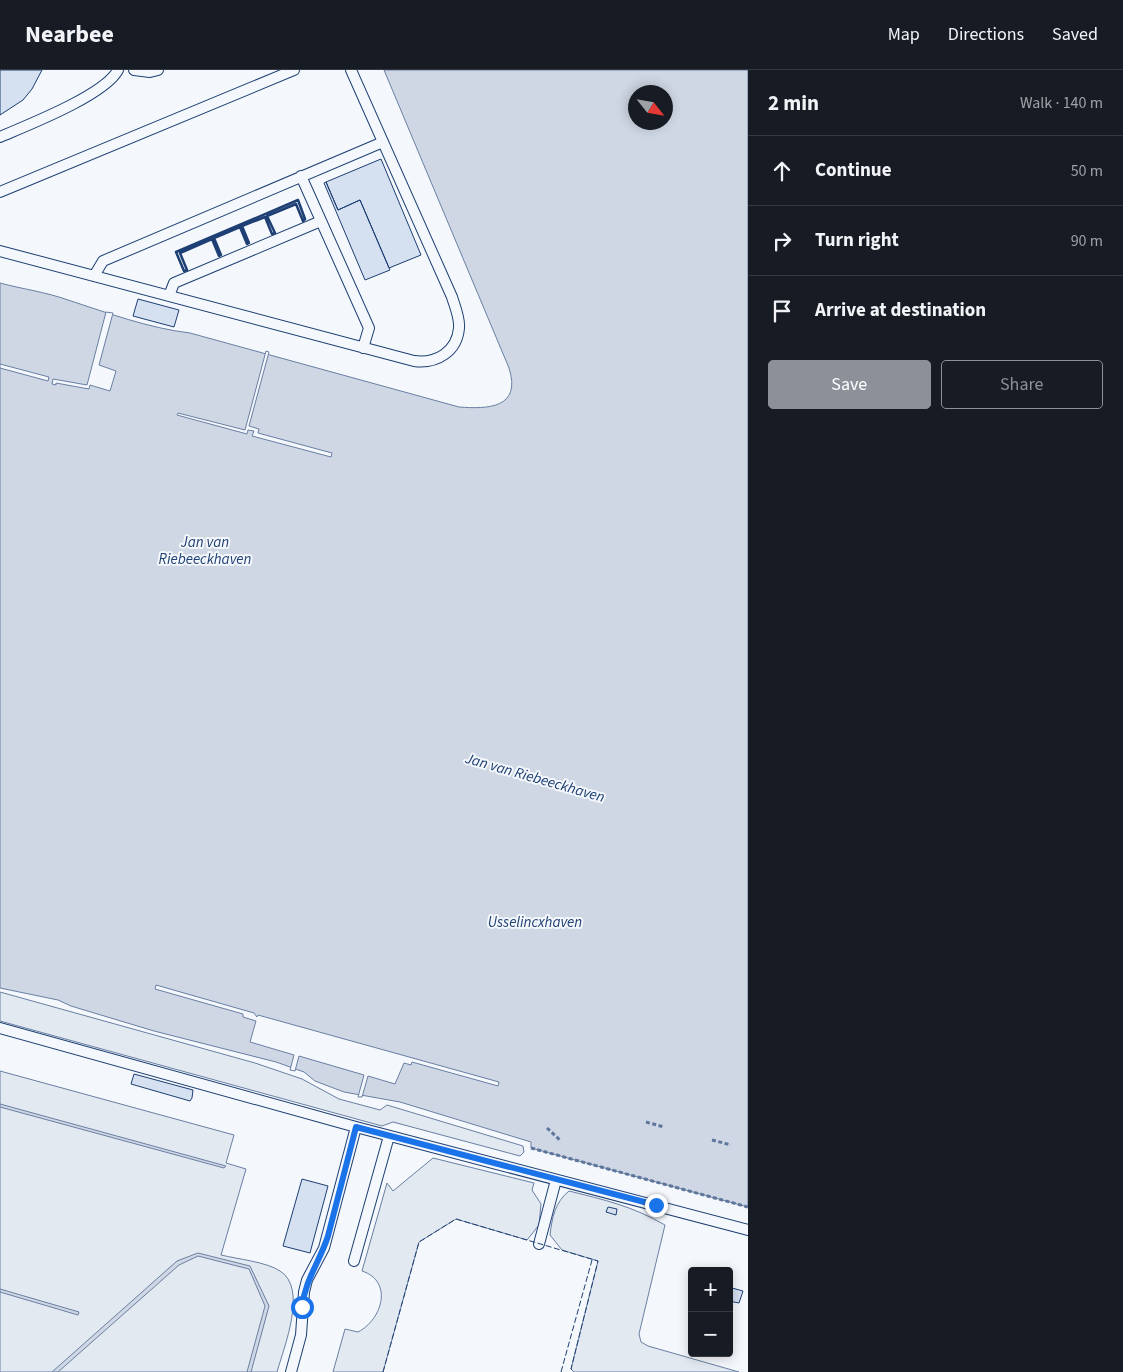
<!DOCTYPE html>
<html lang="en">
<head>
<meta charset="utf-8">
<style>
	body { margin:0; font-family:"Source Sans 3",sans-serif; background:#242831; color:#f1f3f6 }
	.controls { position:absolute; right:15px; bottom:15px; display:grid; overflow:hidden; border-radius:5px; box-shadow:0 2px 12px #0003 }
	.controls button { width:45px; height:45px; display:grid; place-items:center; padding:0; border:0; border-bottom:1px solid #363941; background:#171b24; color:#f1f3f6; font:25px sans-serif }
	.compass { position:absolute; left:628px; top:15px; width:45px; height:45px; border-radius:50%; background:#171b24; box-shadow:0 2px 12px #0003; rotate:121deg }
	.stop { position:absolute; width:15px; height:15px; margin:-11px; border:4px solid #1a73e8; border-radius:50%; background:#fff }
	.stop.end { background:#1a73e8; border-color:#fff; box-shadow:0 1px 5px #0008 }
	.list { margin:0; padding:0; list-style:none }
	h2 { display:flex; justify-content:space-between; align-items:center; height:65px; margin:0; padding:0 20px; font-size:21px }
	h2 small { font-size:16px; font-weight:400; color:#9ea1a6 }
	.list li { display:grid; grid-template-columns:32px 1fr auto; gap:15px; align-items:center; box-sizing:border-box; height:70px; padding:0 20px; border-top:1px solid #363941 }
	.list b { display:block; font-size:19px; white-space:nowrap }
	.list em { font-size:16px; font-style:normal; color:#9ea1a6 }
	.actions { display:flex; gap:10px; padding:15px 20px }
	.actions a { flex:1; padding:11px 0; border:1px solid #8c9099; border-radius:5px; text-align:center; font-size:18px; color:#8c9099 }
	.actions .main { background:#8c9099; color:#fff }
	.icon { flex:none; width:28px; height:28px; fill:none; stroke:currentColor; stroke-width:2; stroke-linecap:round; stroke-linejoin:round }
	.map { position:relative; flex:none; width:748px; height:1302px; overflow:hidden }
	header { display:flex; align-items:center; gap:30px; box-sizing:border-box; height:70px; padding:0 25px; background:#171b24; border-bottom:1px solid #363941 }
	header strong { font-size:24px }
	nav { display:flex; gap:28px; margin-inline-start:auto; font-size:18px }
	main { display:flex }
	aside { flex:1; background:#171b24 }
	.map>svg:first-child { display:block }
	.green { fill:#e3e9f0; stroke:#687fa3 }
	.water { fill:#cfd7e4; stroke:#687fa3; fill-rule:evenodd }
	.pier { fill:#f4f7fb; stroke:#687fa3 }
	.building { fill:#d5e0f0; stroke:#1d3f73 }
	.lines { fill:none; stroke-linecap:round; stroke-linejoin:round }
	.lane-casing { stroke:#1d3f73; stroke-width:12 }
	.path { stroke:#5e769c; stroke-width:3; stroke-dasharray:4 2.5; stroke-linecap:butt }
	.lane { stroke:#f4f7fb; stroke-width:10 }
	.fence { stroke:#1d3f73; stroke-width:1; stroke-dasharray:6 2.5; stroke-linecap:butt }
	.wall { stroke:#1d3f73; stroke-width:2.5 }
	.route { stroke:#1a73e8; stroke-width:6 }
	.labels { text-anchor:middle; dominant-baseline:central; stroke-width:4; stroke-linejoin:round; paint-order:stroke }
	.water-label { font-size:15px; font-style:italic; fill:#1d3f73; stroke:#f4f7fb }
</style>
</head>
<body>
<header>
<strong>Nearbee</strong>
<nav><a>Map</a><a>Directions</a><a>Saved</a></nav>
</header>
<main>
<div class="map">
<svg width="748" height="1302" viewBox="0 0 748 1302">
	<rect width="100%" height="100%" fill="#f4f7fb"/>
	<path class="green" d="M0 922 255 993 302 1009 339 1029 380 1040 387 1035 523 1076 524 1082 520 1086 393 1052 382 1056 0 951Z
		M0 1001 234 1065 226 1093 246 1099 221 1185C237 1189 267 1192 280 1201 308 1218 284 1277 277 1302H0Z
		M433 1088 534 1113 532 1120 541 1134 539 1155 527 1170 456 1149 419 1172 383 1302H333L345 1259 358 1262C383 1249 393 1211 362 1201L387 1113 393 1121Z
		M569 1121C605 1130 632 1136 665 1155L639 1264 641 1272 648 1276 739 1302H574L571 1299 598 1191 562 1180 550 1165C552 1148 555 1132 569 1121Z"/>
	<path class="water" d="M384 0H748V1137L531 1078V1072L400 1032 344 1022 315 1011 304 1002 276 992 154 961 71 936 58 930 0 918V213C22 219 46 222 68 230 108 243 148 258 190 263L459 337C487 339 522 339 509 298ZM636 22H666V52H636Z
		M0 1034 226 1096 224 1098 0 1037Z
		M198 1183 250 1196 269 1236 251 1302H247L265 1236 249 1199 198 1186 179 1195 58 1302H52L177 1191Z
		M0 1219 79 1242 78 1245 0 1222Z"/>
	<path class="pier" d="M106 242 113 243 99 295 116 301 110 321 90 315 89 319 56 313V315L52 314 53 309 87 315Z
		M266 281 269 282 249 356 259 359 258 363 332 383 331 387 252 366 254 361 248 360 247 364 177 345 178 343 245 360Z
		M0 294 49 307 48 311 0 298Z
		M156 915 254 943 257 947 258 945 499 1012 498 1016 412 992 411 995 404 993 395 1014 368 1006 362 1027H358L364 1005 299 986 295 1001 290 1000 294 985 250 972 256 951 243 947V944L155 919Z"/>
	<path class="building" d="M0 0H42L32 19 23 30 0 45Z
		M381 89 421 185 389 198 360 130 338 140 326 112Z
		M326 112 338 140 360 130 390 200 365 210 324 113Z
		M138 229 179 240 174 257 133 246Z
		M134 1004 193 1020 192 1028 190 1031 131 1014Z
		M302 1109 328 1116 310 1183 283 1176Z
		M608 1137 617 1139 616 1145 606 1142Z
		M732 1218 743 1221 739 1233 729 1231Z"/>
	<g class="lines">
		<defs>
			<path id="lane" d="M134 0 150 2 158 0
				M0 67C28 55 105 25 118 0
				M301 106 369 258 363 278
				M0 122 294 0
				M0 181 414 291C436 294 457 282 459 258 460 248 455 237 452 227L351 0
				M94 206 103 191 383 72
				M169 226 174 213 321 151
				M0 958 356 1057 748 1160
				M539 1174 556 1110
				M354 1191 389 1066
				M291 1302 301 1265 304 1222 307 1210 324 1178 356 1057"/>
		</defs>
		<use href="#lane" class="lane-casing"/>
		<path class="path" d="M646 1052 664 1057
			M547 1058 561 1071
			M712 1070 731 1075
			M531 1078 748 1137"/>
		<use href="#lane" class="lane"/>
		<path class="fence" d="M383 1302 419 1172 456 1149 598 1191 571 1299 574 1302
			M561 1302 592 1190"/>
		<path class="wall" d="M298 130 305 149 303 151 296 134 267 146 275 163 272 164 265 147 242 156 249 173 247 174 240 157 214 168 221 185 219 186 212 169 180 183 187 200 184 201 176 182Z"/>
	</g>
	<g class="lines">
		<path class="route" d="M302 1237C305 1210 320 1191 328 1166L356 1057 656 1135"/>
	</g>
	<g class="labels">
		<g class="water-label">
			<text x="205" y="472">Jan van<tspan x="205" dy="17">Riebeeckhaven</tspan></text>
			<text transform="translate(535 708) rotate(16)">Jan van Riebeeckhaven</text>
			<text x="535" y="852">Usselincxhaven</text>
		</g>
	</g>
</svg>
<div class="controls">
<button>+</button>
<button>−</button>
</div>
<svg class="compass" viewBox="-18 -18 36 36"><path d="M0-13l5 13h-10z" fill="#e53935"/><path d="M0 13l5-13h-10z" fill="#9ea1a6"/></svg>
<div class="stop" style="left:302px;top:1237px"></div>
<div class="stop end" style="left:656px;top:1135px"></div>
</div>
<aside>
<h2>2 min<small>Walk · 140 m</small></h2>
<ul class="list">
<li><svg class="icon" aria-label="ahead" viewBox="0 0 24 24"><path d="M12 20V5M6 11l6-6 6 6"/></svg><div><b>Continue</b></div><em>50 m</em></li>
<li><svg class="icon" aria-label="right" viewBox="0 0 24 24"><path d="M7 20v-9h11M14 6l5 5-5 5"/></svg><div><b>Turn right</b></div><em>90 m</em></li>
<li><svg class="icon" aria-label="arrive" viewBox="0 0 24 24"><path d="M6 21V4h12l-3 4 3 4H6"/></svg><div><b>Arrive at destination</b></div></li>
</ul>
<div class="actions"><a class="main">Save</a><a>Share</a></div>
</aside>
</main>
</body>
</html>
